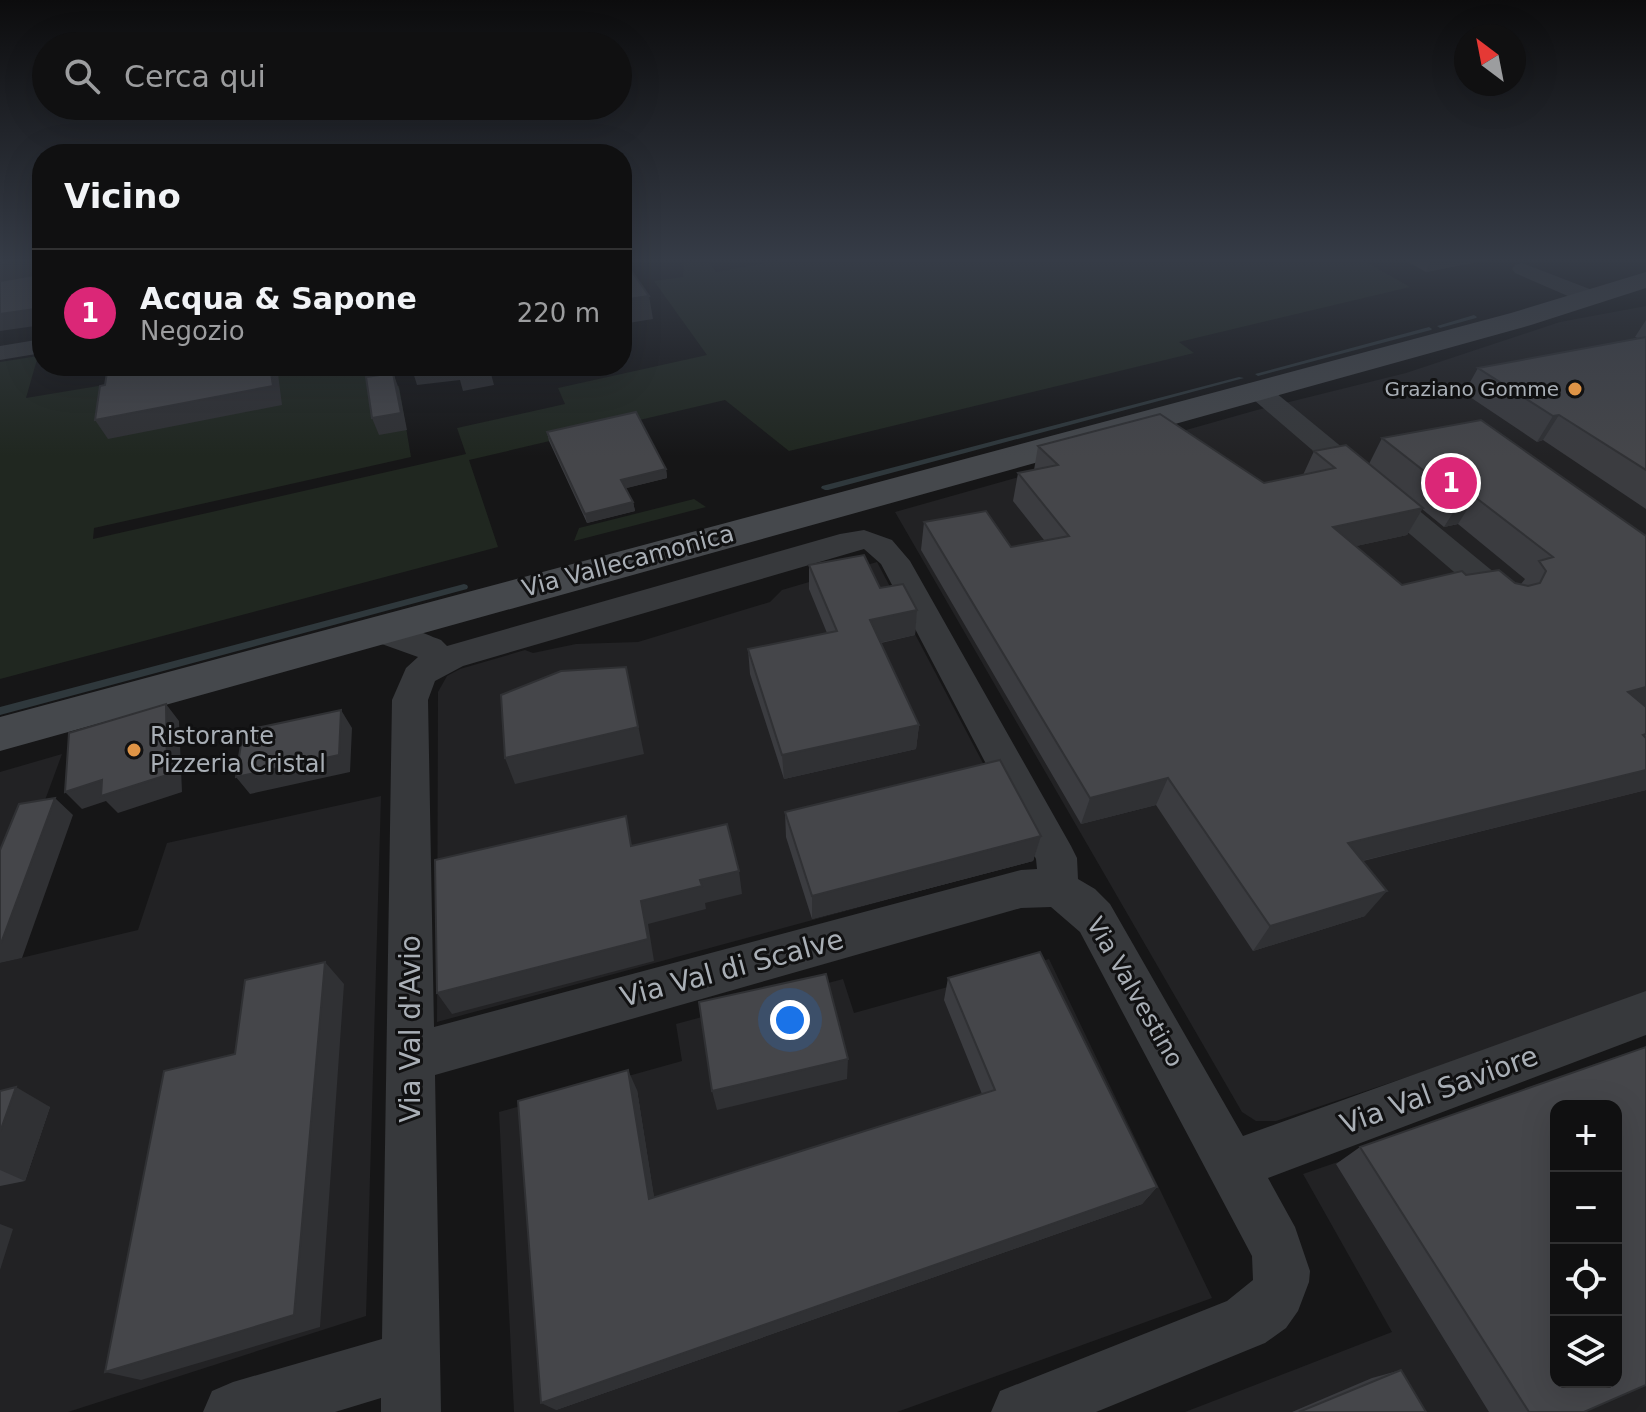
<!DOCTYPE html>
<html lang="it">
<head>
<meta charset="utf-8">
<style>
	body { margin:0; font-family:"DejaVu Sans",sans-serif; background:#1e1e1f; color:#f1f3f6 }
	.controls { position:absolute; right:24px; bottom:24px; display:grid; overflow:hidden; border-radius:16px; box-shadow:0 8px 32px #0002 }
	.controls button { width:72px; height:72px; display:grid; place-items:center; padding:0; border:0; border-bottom:2px solid #303031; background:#101011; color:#f1f3f6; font:40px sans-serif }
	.compass { position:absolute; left:1454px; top:24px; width:72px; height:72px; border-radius:50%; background:#101011; box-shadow:0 8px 32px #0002; rotate:328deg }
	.you { position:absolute; left:790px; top:1020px; width:28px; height:28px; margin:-20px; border:6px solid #fff; border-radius:50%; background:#1a73e8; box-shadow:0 0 0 12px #1a73e833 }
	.badge { display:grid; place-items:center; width:52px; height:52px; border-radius:50%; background:#db2777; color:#fff; font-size:26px; font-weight:700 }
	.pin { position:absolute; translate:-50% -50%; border:4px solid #fff; box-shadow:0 2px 8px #0006 }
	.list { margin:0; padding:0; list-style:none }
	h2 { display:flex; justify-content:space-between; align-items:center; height:104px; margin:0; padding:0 32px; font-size:34px }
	h2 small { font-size:26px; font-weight:400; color:#9c9d9f }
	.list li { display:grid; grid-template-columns:52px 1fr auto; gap:24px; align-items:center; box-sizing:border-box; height:128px; padding:0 32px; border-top:2px solid #303031 }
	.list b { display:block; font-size:30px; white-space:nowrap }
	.list p { margin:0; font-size:26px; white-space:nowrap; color:#9c9d9f }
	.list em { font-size:26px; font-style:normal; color:#9c9d9f }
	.icon { flex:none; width:44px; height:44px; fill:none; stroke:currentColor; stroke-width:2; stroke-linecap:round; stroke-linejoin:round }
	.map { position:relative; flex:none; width:1646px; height:1412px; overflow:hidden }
	.search { position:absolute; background:#101011; box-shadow:0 8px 32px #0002; left:32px; top:32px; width:600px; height:88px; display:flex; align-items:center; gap:20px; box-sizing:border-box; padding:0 28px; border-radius:44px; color:#9c9d9f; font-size:30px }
	.panel { position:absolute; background:#101011; box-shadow:0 8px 32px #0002; left:32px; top:144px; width:600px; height:232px; border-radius:32px }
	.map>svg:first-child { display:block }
	.built { fill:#222224; fill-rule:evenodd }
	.green { fill:#202720 }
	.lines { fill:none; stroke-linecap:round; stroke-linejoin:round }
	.stream { fill:#2f383c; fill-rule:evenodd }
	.minor { fill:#37393c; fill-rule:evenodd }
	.secondary { fill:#45484c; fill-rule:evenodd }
	.wall { fill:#3b3c40; fill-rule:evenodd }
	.shaded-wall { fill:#303134 }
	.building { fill:#45464a; stroke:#303134; stroke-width:2; fill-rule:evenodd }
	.poi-dot { fill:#df9446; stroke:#111112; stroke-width:3 }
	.labels { text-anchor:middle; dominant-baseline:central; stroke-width:6; stroke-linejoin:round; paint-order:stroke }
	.far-poi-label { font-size:20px; fill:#a9afb6; stroke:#111112; text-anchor:end }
	.street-label { font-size:24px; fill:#a9afb6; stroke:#111112 }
	.poi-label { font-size:24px; fill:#a9afb6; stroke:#111112; text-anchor:start }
	.near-street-label { font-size:28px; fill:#a9afb6; stroke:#111112 }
</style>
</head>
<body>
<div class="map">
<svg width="1646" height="1412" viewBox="0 0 1646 1412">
	<rect width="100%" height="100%" fill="#161617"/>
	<path class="built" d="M1646 306V997L1276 1121H1256L1242 1112 895 512 1257 410 1406 373 1560 322Z
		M877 562 1034 860 437 1022 438 692 447 676 460 669 525 650 533 653 576 644 638 642 770 602 782 590Z
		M62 754 37 822 0 919V772Z
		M381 796 366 1316 68 1412H0V963L138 930 167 843Z
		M1049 959 1212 1298 897 1412H514L499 1112 682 1061 676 1024 843 979 854 1013Z
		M1646 1056V1412H1185L1392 1332 1303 1174ZM1556 1106H1616V1382H1556Z"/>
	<path class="green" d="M794 258H1359L1410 287 1179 342 1194 353 789 451 725 400 469 460 498 547 0 679V362L38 356 26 398 110 384 113 366H392L396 386H399L411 457 94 528 93 539 466 454 457 428 565 404 558 388 707 355 654 281 683 277 684 263 707 259 716 272Z
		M694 499 706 507 574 541 579 528Z"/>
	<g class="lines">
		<path class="stream" d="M1474 315 1477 317 1476 318 1440 328 1437 326Z
			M1429 327 1432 329 1431 330 1258 376 1255 374Z
			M1239 377 1244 378 828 490H825L821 488 822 486Z
			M464 584 467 585 468 587 467 589 0 715V707Z"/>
		<path class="minor" d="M1522 263 1600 293 1603 298 1600 303H1584L1515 273 1512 269 1515 265Z
			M42 339V353L0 360V346Z
			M1256 382 1265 384 1518 592 1523 600 1518 608 1507 611 1496 608 1247 394 1244 389 1247 384Z
			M864 530 892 540 910 561 1071 846 1077 858 1078 879 1095 889 1110 904 1243 1136 1646 991V1035L1268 1178 1295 1227 1310 1271 1309 1282 1298 1311 1286 1328 1265 1343 1096 1412H991L1000 1391 1227 1301 1253 1280 1252 1256 1080 932 1051 907 1021 908 435 1075 441 1412H381V1398L335 1412H203L212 1391 233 1382 382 1339 392 700 406 668 418 657 365 638 360 630 365 622C389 615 418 632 441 640L447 646 840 534ZM864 549 881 564 1036 859 1037 869 1021 870 434 1027 428 700 435 681 463 666Z"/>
		<path class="secondary" d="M1646 272V288L1531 325 0 751V717L1511 313Z"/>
	</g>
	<path class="wall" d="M1401 258H1497L1426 272Z
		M1646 320V509L1543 440 1537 442 1464 393 1478 368 1638 338 1635 337Z
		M547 432 666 469 667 478 626 488 633 502 635 511 587 523 549 441Z
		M1382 438 1646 536V790L1363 861 1365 916 1253 951 1156 805 1081 824 921 550 924 522 1011 547 1044 540 1013 501 1018 473 1034 470 1038 446 1264 483 1303 475 1314 451 1369 464ZM1422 509 1444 527 1458 524 1525 579 1521 584 1466 575 1402 585 1356 546 1407 535Z
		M809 565 880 588 917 610 915 635 881 643 919 725 916 749 784 779 750 674 748 649 827 633 809 589Z
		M785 812 1041 836 1033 861 812 919 786 837Z
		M948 978 1157 1187 1142 1204 556 1410 637 1090 654 1198 982 1094 944 1000Z
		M0 1091 50 1107 25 1181 0 1186Z
		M1360 1147 1584 1412H1489L1336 1164Z
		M1401 1370 1426 1412H1292L1372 1378Z"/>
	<path class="shaded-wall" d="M33 258 42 273 0 281V265Z
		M1432 258H1497L1426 272Z
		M649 296 653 319 622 324V300Z
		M42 308V325L0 331V314Z
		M270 366H277L282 405 108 439 95 420Z
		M411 366H507L508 369 491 374 494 385 463 391 460 380 417 385Z
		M393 373 399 389 407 430 379 435 372 418Z
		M1559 415 1543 440 1537 442 1553 416Z
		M666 469 667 478 623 489 621 480Z
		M1475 497 1458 524 1444 527 1461 500Z
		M633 502 635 511 587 523 585 514Z
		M1423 508 1407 535 1319 554 1333 527Z
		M917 610 915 635 869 645 870 620Z
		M626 667 644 754 515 784 505 758Z
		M1646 687V707L1628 692Z
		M166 704 179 721 182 792 118 813 106 801 82 809 65 792Z
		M341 710 352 728 350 772 250 794 236 777Z
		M919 725 916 749 784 779 782 755Z
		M1646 770V790L1329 869 1348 843Z
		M1168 778 1156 805 1081 824 1090 798Z
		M55 798 73 815 22 958 0 963V943Z
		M1041 836 1033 861 812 919V896Z
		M739 871 742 894 705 903 706 909 648 924 654 961 452 1014 437 993 641 901 700 880Z
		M1387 891 1365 916 1253 951 1270 926Z
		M325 962 344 984 320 1327 141 1380 105 1372Z
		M848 1059 847 1079 717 1110 712 1091Z
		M628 1070 637 1090 657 1215 649 1199Z
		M16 1087 50 1107 25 1181 0 1170V1132Z
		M1157 1187 1142 1204 556 1410 541 1403Z
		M0 1224 13 1229 0 1270Z"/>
	<path class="building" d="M0 258H42V308L0 314V281L35 275 36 261 33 258 0 265Z
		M622 258H626L628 262 626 263 649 296 622 300Z
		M1646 337V470L1559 415 1553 416 1478 368Z
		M108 366H270L273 386 95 420 100 386 105 385Z
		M393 373 401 413 372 418 366 377Z
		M636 412 666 469 621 480 633 502 585 514 547 432Z
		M1160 414 1264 483 1335 468 1314 451 1346 445 1423 508 1333 527 1402 585 1462 571 1466 575 1499 570 1515 583 1528 586 1540 583 1546 571 1539 561 1553 557 1475 497 1461 500 1382 438 1481 420 1646 536V687L1628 692 1646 707V734L1643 735 1646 738V770L1348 843 1387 891 1270 926 1168 778 1090 798 924 522 986 511 1011 547 1069 536 1018 473 1058 465 1038 446Z
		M864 555 880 588 903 584 917 610 870 620 919 725 782 755 748 649 837 631 809 565Z
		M626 667 638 727 505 758 501 695 561 671Z
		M166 704 167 775 101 796 102 780 65 792 69 733Z
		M341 710 339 755 236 777 243 731Z
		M1000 760 1041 836 812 896 785 812Z
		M55 798 1 943H0V850L19 804Z
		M626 816 631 846 727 824 739 871 700 880 702 886 641 901 648 939 437 993 435 860Z
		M1040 952 1157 1187 541 1403 518 1101 628 1070 649 1199 995 1090 948 978Z
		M325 962 294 1315 105 1372 164 1071 235 1054 245 980Z
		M826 974 848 1059 712 1091 699 1002Z
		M1646 1047V1385L1584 1412H1529L1360 1147ZM1556 1106H1616V1382H1556Z
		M16 1087 0 1132V1091Z
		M1401 1370 1426 1412H1299Z"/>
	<linearGradient id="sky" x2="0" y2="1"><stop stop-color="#0c0c0d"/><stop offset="0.57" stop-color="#363c47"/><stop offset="1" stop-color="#363c47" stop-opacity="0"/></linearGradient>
	<rect width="1646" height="456" fill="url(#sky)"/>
	<g class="poi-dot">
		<circle cx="1575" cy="389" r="8"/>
		<circle cx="134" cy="750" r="8"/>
	</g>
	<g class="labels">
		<g class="far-poi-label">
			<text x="1559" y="389">Graziano Gomme</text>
		</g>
		<g class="street-label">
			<text transform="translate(628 561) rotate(-15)">Via Vallecamonica</text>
			<text transform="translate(1135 992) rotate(60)">Via Valvestino</text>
		</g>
		<g class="poi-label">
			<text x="150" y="736">Ristorante<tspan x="150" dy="28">Pizzeria Cristal</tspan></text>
		</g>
		<g class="near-street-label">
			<text transform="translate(732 968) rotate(-15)">Via Val di Scalve</text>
			<text transform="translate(410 1029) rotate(-90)">Via Val d'Avio</text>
			<text transform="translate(1439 1090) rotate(-20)">Via Val Saviore</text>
		</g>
	</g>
</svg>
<div class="controls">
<button>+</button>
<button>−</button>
<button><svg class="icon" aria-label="locate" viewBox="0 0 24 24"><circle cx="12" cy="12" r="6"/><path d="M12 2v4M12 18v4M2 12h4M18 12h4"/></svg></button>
<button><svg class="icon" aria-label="layers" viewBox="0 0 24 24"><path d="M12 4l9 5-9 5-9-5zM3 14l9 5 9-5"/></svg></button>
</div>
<svg class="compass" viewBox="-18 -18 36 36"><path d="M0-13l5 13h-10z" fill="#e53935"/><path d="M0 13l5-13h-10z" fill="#9c9d9f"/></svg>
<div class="you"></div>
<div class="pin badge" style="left:1451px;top:483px">1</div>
<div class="search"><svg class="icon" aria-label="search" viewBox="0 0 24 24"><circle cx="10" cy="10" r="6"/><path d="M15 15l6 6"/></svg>Cerca qui</div>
<section class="panel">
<h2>Vicino<small></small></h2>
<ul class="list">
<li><span class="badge">1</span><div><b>Acqua &amp; Sapone</b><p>Negozio</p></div><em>220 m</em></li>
</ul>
</section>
</div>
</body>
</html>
